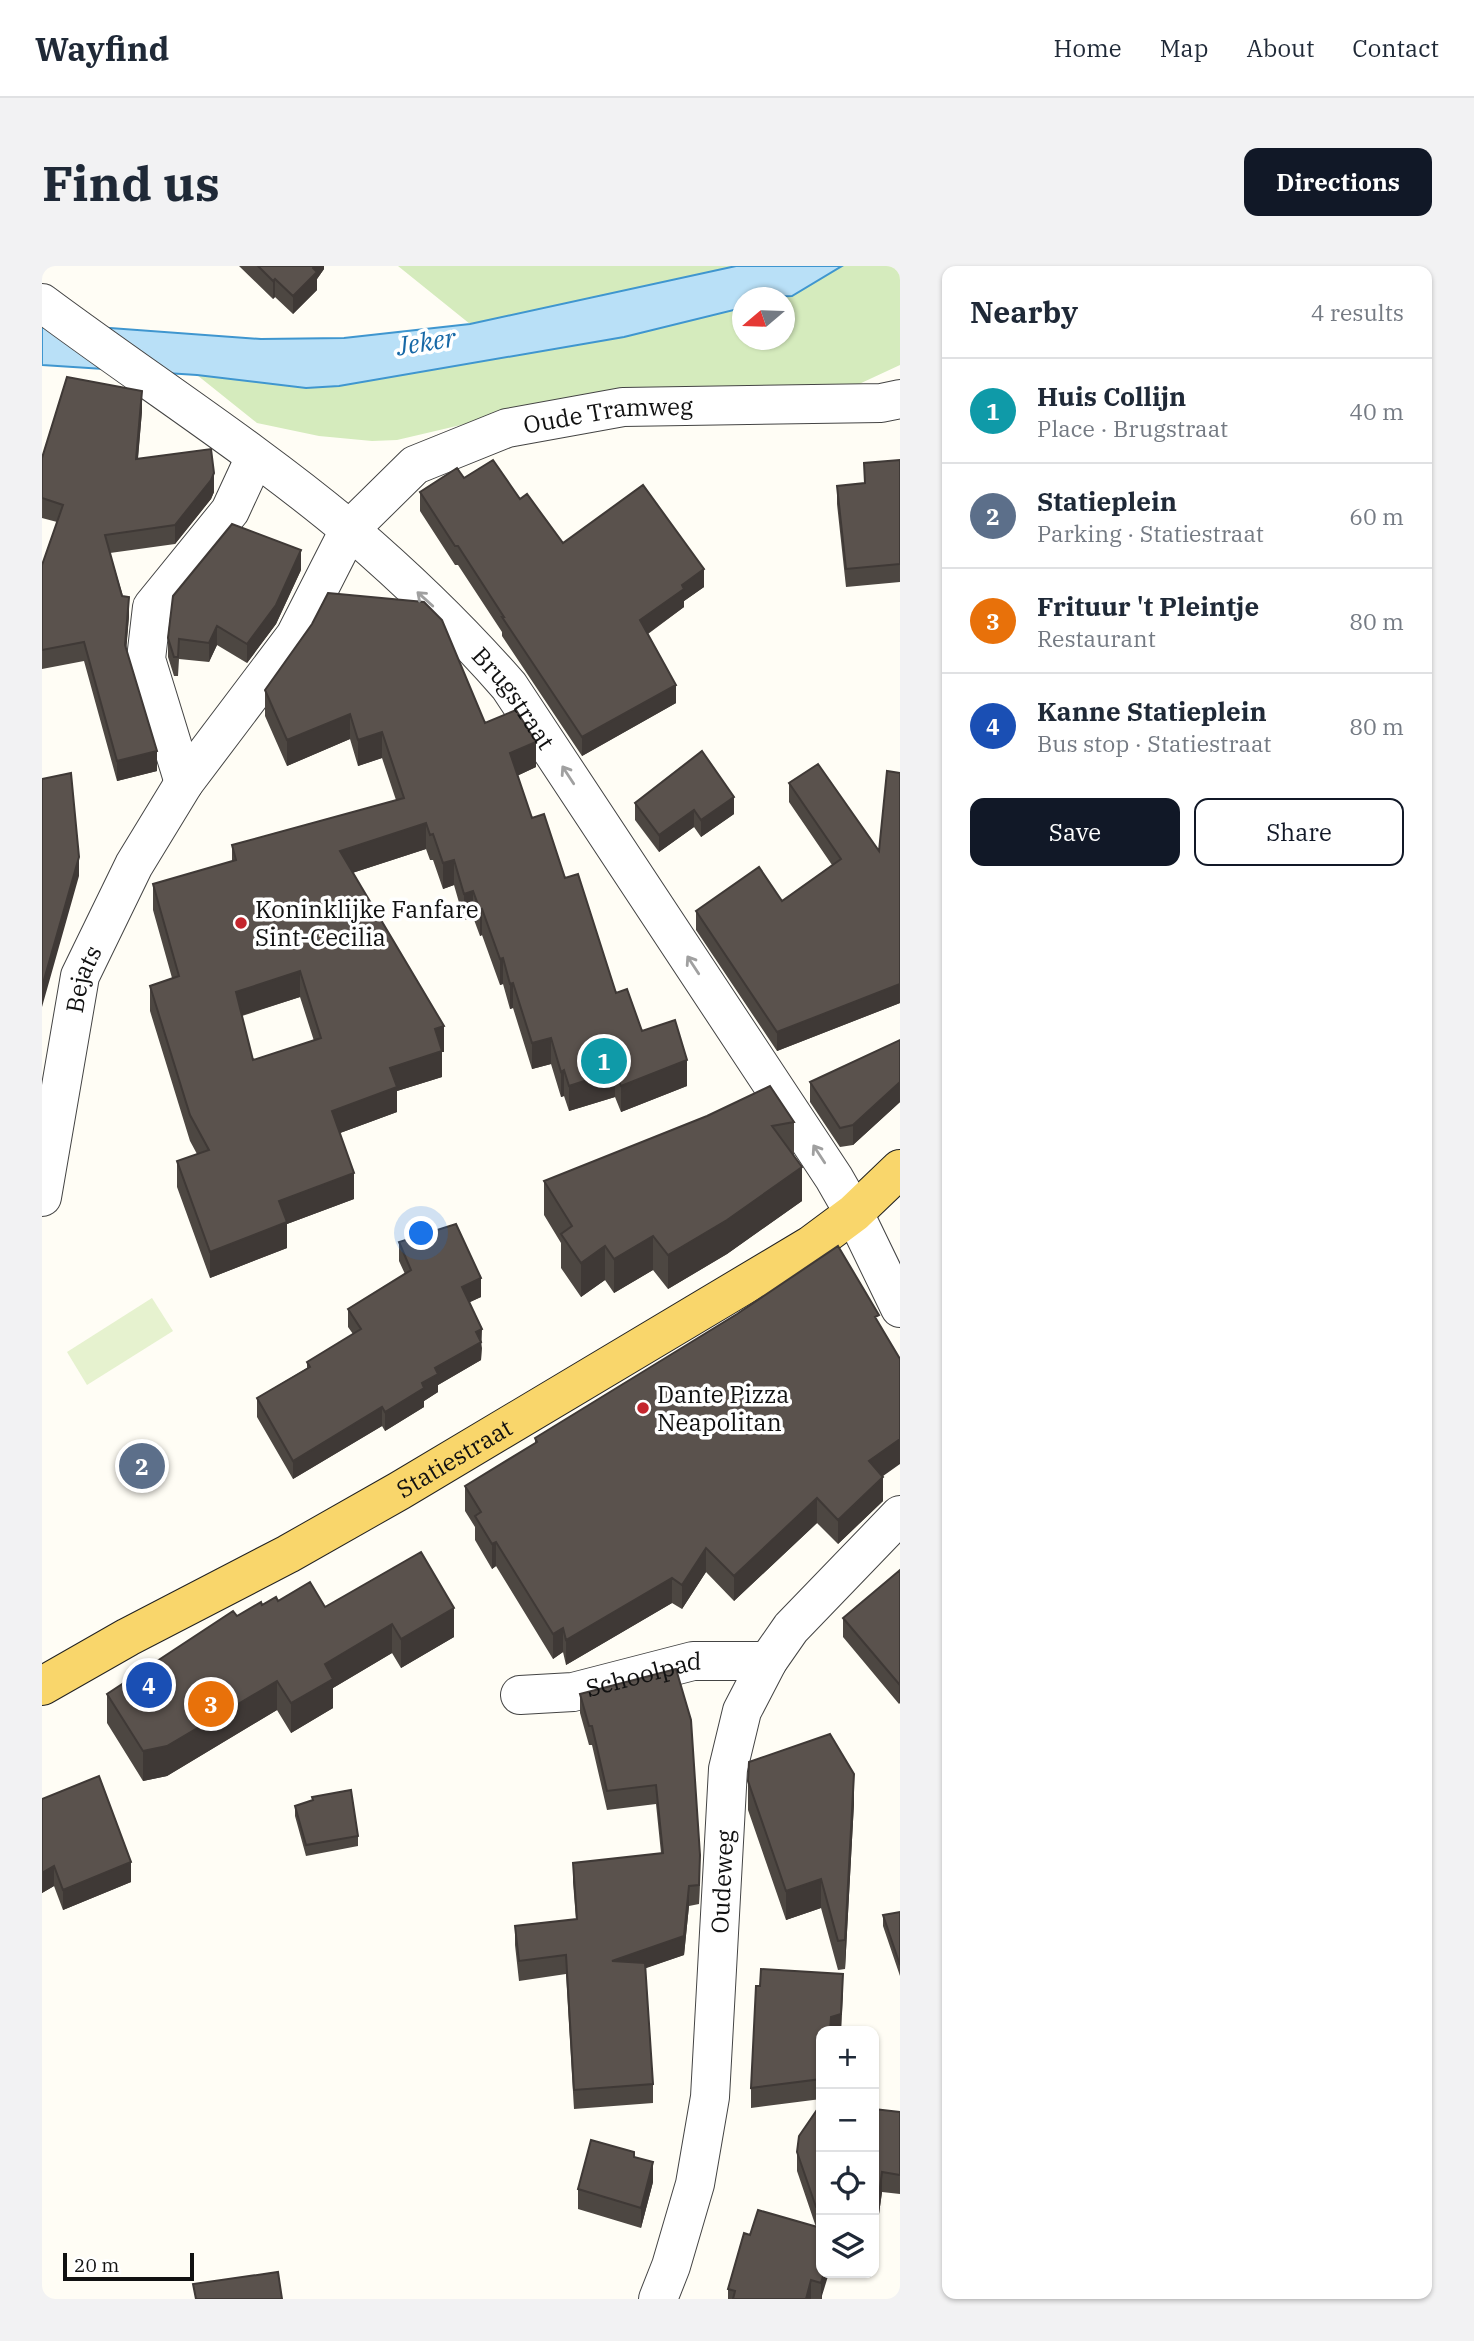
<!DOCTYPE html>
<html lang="en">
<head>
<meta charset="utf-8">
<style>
	body { margin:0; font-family:"IBM Plex Serif",serif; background:#f2f2f3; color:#1f2937 }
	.controls { position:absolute; right:21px; bottom:21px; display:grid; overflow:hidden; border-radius:14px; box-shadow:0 2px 5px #0004 }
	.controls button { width:63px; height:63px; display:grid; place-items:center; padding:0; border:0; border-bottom:2px solid #e0e1e3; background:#fff; color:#1f2937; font:35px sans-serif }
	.compass { position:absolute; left:690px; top:21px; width:63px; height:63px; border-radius:50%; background:#fff; box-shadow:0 2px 5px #0004; rotate:251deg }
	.scale { position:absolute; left:21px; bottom:18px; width:131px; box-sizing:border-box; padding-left:7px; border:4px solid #111; border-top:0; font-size:19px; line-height:24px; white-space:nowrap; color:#111; -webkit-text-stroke:5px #fff; paint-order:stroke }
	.you { position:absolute; left:380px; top:968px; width:24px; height:24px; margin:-18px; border:5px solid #fff; border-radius:50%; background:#1a73e8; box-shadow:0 0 0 10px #1a73e833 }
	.badge { display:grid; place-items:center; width:46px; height:46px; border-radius:50%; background:#111827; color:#fff; font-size:23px; font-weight:700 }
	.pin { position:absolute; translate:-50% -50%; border:4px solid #fff; box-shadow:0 2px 7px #0006 }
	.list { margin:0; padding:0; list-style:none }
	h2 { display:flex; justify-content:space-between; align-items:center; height:91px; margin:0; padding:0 28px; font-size:30px }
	h2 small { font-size:23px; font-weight:400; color:#747a83 }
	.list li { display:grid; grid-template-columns:46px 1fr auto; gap:21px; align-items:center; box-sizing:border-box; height:105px; padding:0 28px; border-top:2px solid #e0e1e3 }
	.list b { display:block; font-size:26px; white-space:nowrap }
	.list p { margin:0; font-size:23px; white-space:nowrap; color:#747a83 }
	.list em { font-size:23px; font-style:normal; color:#747a83 }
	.actions { display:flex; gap:14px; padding:21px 28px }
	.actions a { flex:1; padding:16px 0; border:2px solid #111827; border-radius:14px; text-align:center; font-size:24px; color:#111827 }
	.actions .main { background:#111827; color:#fff }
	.icon { flex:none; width:38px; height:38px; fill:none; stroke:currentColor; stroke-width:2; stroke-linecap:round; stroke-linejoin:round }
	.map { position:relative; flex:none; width:858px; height:2033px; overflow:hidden; border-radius:14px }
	header { display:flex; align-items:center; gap:42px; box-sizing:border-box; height:98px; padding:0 35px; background:#fff; border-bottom:2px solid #e0e1e3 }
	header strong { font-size:33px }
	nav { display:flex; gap:38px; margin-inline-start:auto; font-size:24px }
	.intro { display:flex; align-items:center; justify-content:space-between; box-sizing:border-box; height:168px; padding:0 42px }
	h1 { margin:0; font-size:49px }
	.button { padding:18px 32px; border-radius:14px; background:#111827; color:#fff; font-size:24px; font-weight:700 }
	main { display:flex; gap:42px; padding:0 42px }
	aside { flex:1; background:#fff; border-radius:14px; box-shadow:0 2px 5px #0004 }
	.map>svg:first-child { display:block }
	.green { fill:#d5ebbd }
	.pitch { fill:#e6f2cf }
	.water { fill:#b9e0f7; stroke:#3f96cf; stroke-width:2 }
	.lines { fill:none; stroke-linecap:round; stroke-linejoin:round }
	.minor-casing { stroke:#444; stroke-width:40 }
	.major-casing { stroke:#222; stroke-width:40 }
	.minor { stroke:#fff; stroke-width:38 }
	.major { stroke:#f9d66b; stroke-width:38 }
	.wall { fill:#4d4742; fill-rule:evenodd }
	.shaded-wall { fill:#3f3936 }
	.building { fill:#5a524d; stroke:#3f3936; stroke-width:2; fill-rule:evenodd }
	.oneway { stroke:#a0a0a0 }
	.poi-dot { fill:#c4262e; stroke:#fff; stroke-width:2.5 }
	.labels { text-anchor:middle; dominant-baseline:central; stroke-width:7; stroke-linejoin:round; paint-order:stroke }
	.street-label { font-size:24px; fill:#111; stroke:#fff }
	.poi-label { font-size:24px; fill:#111; stroke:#fff; text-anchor:start }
	.water-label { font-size:26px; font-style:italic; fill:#1768a6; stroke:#fff }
</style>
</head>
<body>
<header>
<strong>Wayfind</strong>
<nav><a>Home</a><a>Map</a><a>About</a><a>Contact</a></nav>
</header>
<div class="intro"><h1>Find us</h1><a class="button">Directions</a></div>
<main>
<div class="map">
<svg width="858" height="2033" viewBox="0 0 858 2033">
	<rect width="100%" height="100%" fill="#fffdf5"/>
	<path class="green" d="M356 0H694L428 58Z
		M800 0H858V99L802 125 708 121H597L521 135 355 174 330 175 277 170 215 157 155 109 264 122 297 120 582 71 700 42 701 74H743V32L750 30Z"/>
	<path class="pitch" d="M110 1032 131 1065 45 1119 25 1086Z"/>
	<path class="water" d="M694 0H800L750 30 701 32 700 42 582 71 297 120 264 122 155 109 0 99V57L219 73 302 72 428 58Z"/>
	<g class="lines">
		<defs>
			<g id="minor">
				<path id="s1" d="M0 37C102 113 210 182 308 264 364 312 418 364 467 420L792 912 812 947 858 1042"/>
				<path d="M142 517 104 393 110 341 188 245 213 191"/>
				<path id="s2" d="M0 931 38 710 92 599 142 517 253 370 307 264 373 199 465 162 581 141 839 137 858 133"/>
				<path id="s3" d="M478 1429 531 1426 651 1395H726"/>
				<path id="s4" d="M616 2033 629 2000 653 1918 668 1831 686 1503 700 1445 726 1395 749 1362 858 1249"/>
			</g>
			<g id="major">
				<path id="s5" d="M0 1420 86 1371 246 1288 357 1225 769 979 812 947 858 903"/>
			</g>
		</defs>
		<use href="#minor" class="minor-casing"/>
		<use href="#major" class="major-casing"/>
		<use href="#minor" class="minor"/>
		<use href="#major" class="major"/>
	</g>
	<path class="wall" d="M197 0H282V3L275 13V24L251 48 233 31 231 33Z
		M100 145 96 193 172 226 169 233 133 278 68 287 87 350 84 383 115 505 75 515 42 395 0 403V299L15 256 0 252V192Z
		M858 194V316L804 321 795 238V220L822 217V197Z
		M422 212 478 233 521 277 662 321 642 335V341L606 368 634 437 540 490 460 370V366L416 299H413L378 245V226Z
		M259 304 234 358 205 397 175 379 167 396 137 393 136 410H132L126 391V372Z
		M223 424 443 457 494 501 475 510 490 552 523 612 574 727 600 765 645 820 579 846 573 831 527 845 522 830 519 831 509 798 490 803 471 742 468 743 461 718 458 719 440 669 438 670 431 651 422 654 412 619 401 623 391 594H388L384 583 310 607 402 786H400V811L355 825V846L298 867 312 933 245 958V982L168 1012 135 921V895L155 888 148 875 108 745V720L130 712 111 644V618L190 595V579L354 534 340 492 316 500 308 473 245 500 223 450ZM258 731 272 775 211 794 200 750Z
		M747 517 837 585 858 737 735 785 654 664V645L740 635 790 599 747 536Z
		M593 537 692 548 659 571 652 561 617 586 593 554Z
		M858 774V836L811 879 798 881 768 836V816Z
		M665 850 752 856V889L760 935 685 988 626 1023 611 1004 572 1027 563 1014 539 1031 519 1002V977L502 949V915Z
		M357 976 439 1031 427 1036 440 1082 439 1094 396 1119V1126L382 1135V1141L343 1165 340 1160 251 1213 215 1151V1132L265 1102V1096L311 1068 306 1061V1043L363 1008 357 995Z
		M837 1057 841 1235 796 1278 775 1257 692 1335 664 1306 640 1343 630 1337 524 1399 521 1386 511 1393 454 1300 450 1303 433 1274V1261L423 1245V1220L493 1177V1172Z
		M858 1304 857 1438 801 1371V1352Z
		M236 1335 283 1341 412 1371 359 1402 350 1387 291 1422V1442L249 1467 235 1444 125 1510 101 1515 65 1457V1428L195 1350 220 1339Z
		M634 1403 658 1608 657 1638 647 1640 642 1689 603 1702 611 1818V1837L532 1843 524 1708 477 1715 473 1679V1660L534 1653 531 1616V1597L619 1587 614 1538 565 1544 550 1479H547L538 1447V1428Z
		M706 1515 812 1537 803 1703 796 1704 779 1642 744 1654 706 1544Z
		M270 1531 316 1570V1580L264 1590 253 1550V1540L270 1535Z
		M0 1533 89 1616 21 1644 12 1620 0 1627Z
		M858 1646V1710L841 1660V1649Z
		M801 1727 799 1765H779V1833L709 1842V1822Z
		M779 1838V1962L774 1961 755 1905V1886Z
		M832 1843 858 1846V1928L840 1926 837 1948H832Z
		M611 1916 599 1962 536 1943V1923Z
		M779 1962 780 2033H686V2023L708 1969Z"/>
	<path class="shaded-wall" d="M272 0H282V3L275 13V24L251 48V30Z
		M233 13V31L231 33V15Z
		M100 125V145L94 213V193Z
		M172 207V226L169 233 133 278V259Z
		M259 284V304L234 358 205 397V378Z
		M662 303V321L642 335V341L598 373V354L640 319Z
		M87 331V350L83 399V379Z
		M175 360V379L167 396V377Z
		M634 419V437L540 490V471Z
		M308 448V473L245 500V474Z
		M340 466V492L316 500V474Z
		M494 476V501L468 513V487Z
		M115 485V505L75 515V495Z
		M692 531V548L659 571V554Z
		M652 544V561L617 586V569Z
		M384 557V583L298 611V585Z
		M37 591V610L0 741V721Z
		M412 594V619L401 623V597Z
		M431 625V651L422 654V628Z
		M440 643V669L438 670V644Z
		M461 692V718L458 719V693Z
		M258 705V731L194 751V726Z
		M471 717V742L468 743V718Z
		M858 718V737L735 785V766Z
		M402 760V786H400V811L355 825V846L290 870V845L393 763Z
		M509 772V798L490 803V777Z
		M645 794V820L579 846V820Z
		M522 804V830L519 831V806Z
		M573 805V831L527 845V820Z
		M858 816V836L811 879V859Z
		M760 901V935L685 988 626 1023V989Z
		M312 907V933L245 958V982L168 1012V986L237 935Z
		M611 970V1004L572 1027V993Z
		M563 980V1014L539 1031V997Z
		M439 1012V1031L420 1040V1021Z
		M440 1063 439 1094 396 1119V1126L382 1135V1141L343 1165V1146L380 1117 393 1102 434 1066Z
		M340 1141V1160L251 1213V1195Z
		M858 1173V1198L827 1220V1195Z
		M841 1211V1235L796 1278V1254Z
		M775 1232V1257L692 1335V1310Z
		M454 1276V1300L450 1303V1278Z
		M664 1282V1306L640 1343V1319Z
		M630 1312V1337L524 1399V1374Z
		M412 1342V1371L359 1402V1373Z
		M350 1358V1387L291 1422V1442L249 1467V1437L283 1398Z
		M521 1362V1386L511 1393V1368Z
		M235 1415V1444L125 1510 101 1515V1485Z
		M858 1417V1437L857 1438V1418Z
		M812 1508V1537L803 1703V1674Z
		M658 1589V1608L657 1638V1619Z
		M89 1596V1616L21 1644V1624Z
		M12 1600V1620L0 1627V1607Z
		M779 1613V1642L744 1654V1625Z
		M647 1620V1640L642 1689 570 1714V1695Z
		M801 1708 799 1765H788L789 1751Z
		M611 1896V1916L599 1962V1942Z
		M840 1906V1926L837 1948V1929Z
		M782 2007H787L779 2033V2017Z
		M769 2014V2033H764Z"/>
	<path class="building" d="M216 0H272L271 2 275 6 251 30 233 13 231 15Z
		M25 111 100 125 94 193 169 183 172 207 169 214 133 259 63 269 80 330 87 331 83 379 115 485 75 495 42 376 0 384V299L21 239 0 232V192Z
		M451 194 478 233 485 228 521 277 601 219 662 303 640 319 642 323 598 354 634 419 540 471 460 351H462L416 280H413L378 226 415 202 422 212Z
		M858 194V298L804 303 795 220 823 217 822 197Z
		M190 258 259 284 234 339 205 378 175 360 167 377 137 373 136 391H132L126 372 131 330Z
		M286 327 382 336 400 354 443 457 474 444 494 476 468 487 490 552 502 548 523 612 536 608 574 727 585 723 600 765 633 754 645 794 579 820 573 805 527 820 522 804 519 806 509 772 490 777 471 717 468 718 461 692 458 693 440 643 438 644 431 625 422 628 412 594 401 597 391 568 388 569 384 557 298 585 402 760 393 763 400 785 348 802 355 821 290 845 312 907 237 935 245 956 168 986 135 895 167 884 148 849 108 720 137 710 111 618 194 594 190 579 362 532 340 466 316 474 308 448 245 474 223 424 270 358ZM258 705 279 772 211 794 194 726Z
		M660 485 692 531 659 554 652 544 617 569 593 537Z
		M776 498 837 585 845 505 858 507V718L735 766 654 645 717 601 740 635 799 593 747 517Z
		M29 507 37 591 0 721V513Z
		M858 774V816L811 859 798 862 768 816Z
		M728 820 752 856 730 860 760 901 685 954 626 989 611 970 572 993 563 980 539 997 519 968 530 960 502 915 665 850Z
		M414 958 439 1012 420 1021 440 1063 434 1066 439 1076 393 1102 396 1108 380 1117 382 1122 343 1146 340 1141 251 1195 215 1132 268 1101 265 1096 319 1063 306 1043 369 1004 357 976Z
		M796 980 837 1049 833 1051 858 1093V1173L827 1195 841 1211 796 1254 775 1232 692 1310 664 1282 640 1319 630 1312 524 1374 521 1362 511 1368 454 1276 450 1278 433 1250 439 1246 423 1220 495 1176 493 1172 695 1048Z
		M379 1286 412 1342 359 1373 350 1358 283 1398 291 1413 249 1437 235 1415 125 1480 101 1485 65 1428 191 1345 195 1350 219 1336 220 1339 234 1331 236 1335 268 1316 283 1341Z
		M858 1304V1417L857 1418 801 1352Z
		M634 1403 649 1454 658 1589 657 1619 647 1620 642 1670 570 1695 603 1697 611 1818 532 1824 524 1689 477 1695 473 1660 535 1653 531 1597 621 1587 614 1519 565 1525 550 1460H547L538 1428Z
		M788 1468 812 1508 803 1674 796 1675 779 1613 744 1625 706 1515 707 1496Z
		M57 1510 89 1596 21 1624 12 1600 0 1607V1533Z
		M309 1524 316 1570 264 1579 253 1540 271 1534 270 1531Z
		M858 1646V1699L841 1649Z
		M719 1703 801 1708 799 1748 789 1751 788 1765H779V1813L709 1822 714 1720H718Z
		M779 1838V1942L774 1941 755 1886 757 1870Z
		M832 1843 858 1846V1909L840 1906 837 1929 832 1928Z
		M549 1874 592 1886V1891L611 1896 599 1942 536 1923Z
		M716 1944 779 1962V2007H782L779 2017 769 2014 764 2033H691L693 2025 686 2023 702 1967 708 1969Z
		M236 2006 240 2033H154L151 2018Z"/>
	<defs><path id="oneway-shaft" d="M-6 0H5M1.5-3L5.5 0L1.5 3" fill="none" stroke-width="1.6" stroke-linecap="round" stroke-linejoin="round" transform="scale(1.75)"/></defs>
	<g class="oneway">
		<use href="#oneway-shaft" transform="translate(383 333) rotate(-138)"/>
		<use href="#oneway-shaft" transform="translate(526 509) rotate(-123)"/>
		<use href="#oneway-shaft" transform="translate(651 699) rotate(-123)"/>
		<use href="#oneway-shaft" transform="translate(777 888) rotate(-123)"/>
	</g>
	<g class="poi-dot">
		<circle cx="199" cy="657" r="7"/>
		<circle cx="601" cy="1142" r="7"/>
	</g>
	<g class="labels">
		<g class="street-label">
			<text stroke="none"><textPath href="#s2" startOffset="1041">Oude Tramweg</textPath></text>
			<text stroke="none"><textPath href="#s1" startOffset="618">Brugstraat</textPath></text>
			<text stroke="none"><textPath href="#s2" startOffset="222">Bejats</textPath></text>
			<text stroke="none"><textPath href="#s5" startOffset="471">Statiestraat</textPath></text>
			<text stroke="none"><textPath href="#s3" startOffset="126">Schoolpad</textPath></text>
			<text stroke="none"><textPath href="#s4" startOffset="425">Oudeweg</textPath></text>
		</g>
		<g class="poi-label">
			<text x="213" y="643">Koninklijke Fanfare<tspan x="213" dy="28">Sint-Cecilia</tspan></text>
			<text x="615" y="1128">Dante Pizza<tspan x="615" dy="28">Neapolitan</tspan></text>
		</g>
		<g class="water-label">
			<text transform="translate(384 75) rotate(-9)">Jeker</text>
		</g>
	</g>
</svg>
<div class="controls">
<button>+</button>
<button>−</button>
<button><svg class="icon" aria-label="locate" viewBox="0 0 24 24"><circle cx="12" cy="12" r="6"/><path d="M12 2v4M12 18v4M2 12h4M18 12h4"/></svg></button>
<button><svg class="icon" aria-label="layers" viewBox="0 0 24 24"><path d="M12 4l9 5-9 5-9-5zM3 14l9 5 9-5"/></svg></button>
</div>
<svg class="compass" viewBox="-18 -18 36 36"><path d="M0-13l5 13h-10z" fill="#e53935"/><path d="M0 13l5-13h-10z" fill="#747a83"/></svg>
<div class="scale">20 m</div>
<div class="you"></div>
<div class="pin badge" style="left:562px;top:795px;background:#0f9aa8">1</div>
<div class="pin badge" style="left:100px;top:1200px;background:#5c6f8a">2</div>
<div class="pin badge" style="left:169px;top:1438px;background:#e8710a">3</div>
<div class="pin badge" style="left:107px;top:1419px;background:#1a4fb4">4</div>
</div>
<aside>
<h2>Nearby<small>4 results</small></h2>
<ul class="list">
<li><span class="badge" style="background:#0f9aa8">1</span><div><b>Huis Collijn</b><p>Place · Brugstraat</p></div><em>40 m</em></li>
<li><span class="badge" style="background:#5c6f8a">2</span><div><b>Statieplein</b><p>Parking · Statiestraat</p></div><em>60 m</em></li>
<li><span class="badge" style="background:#e8710a">3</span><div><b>Frituur 't Pleintje</b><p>Restaurant</p></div><em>80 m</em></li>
<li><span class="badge" style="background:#1a4fb4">4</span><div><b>Kanne Statieplein</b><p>Bus stop · Statiestraat</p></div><em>80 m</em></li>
</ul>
<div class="actions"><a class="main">Save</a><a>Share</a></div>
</aside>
</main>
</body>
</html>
